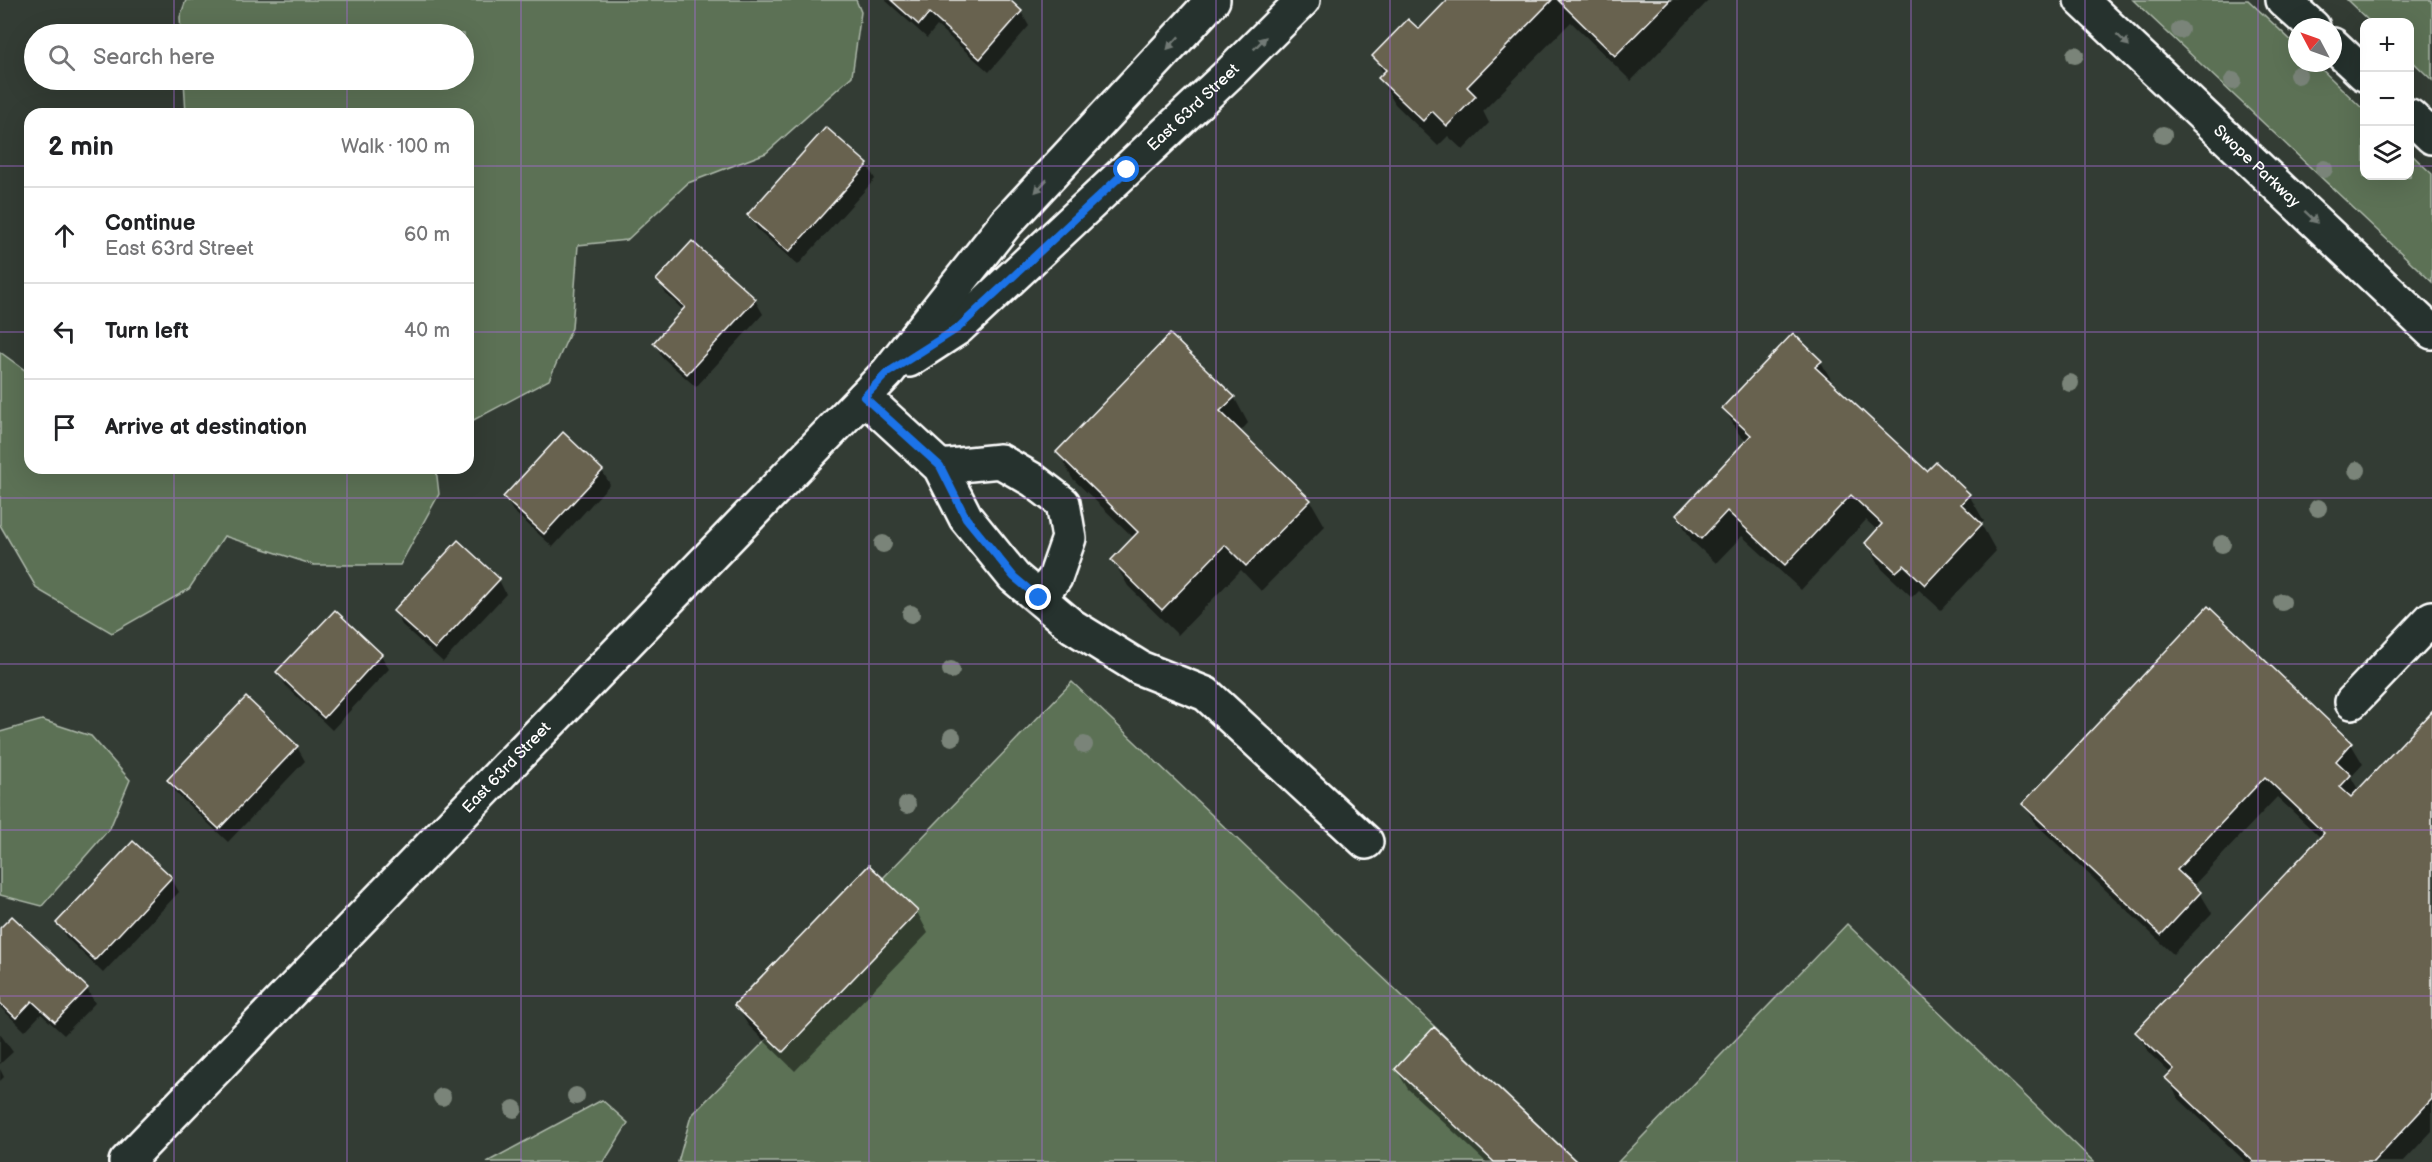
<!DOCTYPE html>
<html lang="en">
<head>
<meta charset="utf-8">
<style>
	body { margin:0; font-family:"Balsamiq Sans",sans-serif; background:#f6f6f6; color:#202124 }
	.controls { position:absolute; right:18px; top:18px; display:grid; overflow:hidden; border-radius:12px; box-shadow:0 6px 24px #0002 }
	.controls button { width:54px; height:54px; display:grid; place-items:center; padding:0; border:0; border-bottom:2px solid #e0e0e0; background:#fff; color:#202124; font:30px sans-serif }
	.compass { position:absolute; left:2288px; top:18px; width:54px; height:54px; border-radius:50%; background:#fff; box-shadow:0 6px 24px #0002; rotate:311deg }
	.stop { position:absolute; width:18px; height:18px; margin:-14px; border:4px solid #1a73e8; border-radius:50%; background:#fff }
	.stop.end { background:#1a73e8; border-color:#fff; box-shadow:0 2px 6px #0008 }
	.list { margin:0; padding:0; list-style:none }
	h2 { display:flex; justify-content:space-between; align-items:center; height:78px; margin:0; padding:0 24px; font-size:26px }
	h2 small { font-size:20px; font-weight:400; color:#757577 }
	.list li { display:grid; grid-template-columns:39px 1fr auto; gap:18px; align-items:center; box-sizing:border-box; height:96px; padding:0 24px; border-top:2px solid #e0e0e0 }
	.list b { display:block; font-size:22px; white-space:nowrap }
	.list p { margin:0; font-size:20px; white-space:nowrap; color:#757577 }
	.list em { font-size:20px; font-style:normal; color:#757577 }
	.icon { flex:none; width:33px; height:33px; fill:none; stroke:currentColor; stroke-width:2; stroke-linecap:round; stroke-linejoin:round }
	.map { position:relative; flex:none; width:2432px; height:1162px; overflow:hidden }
	.search { position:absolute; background:#fff; box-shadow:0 6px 24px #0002; left:24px; top:24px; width:450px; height:66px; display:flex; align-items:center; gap:15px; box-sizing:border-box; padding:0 21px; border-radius:33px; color:#757577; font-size:22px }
	.panel { position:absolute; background:#fff; box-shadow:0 6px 24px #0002; left:24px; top:108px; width:450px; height:366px; border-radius:18px }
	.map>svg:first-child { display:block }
	.green { fill:#5b7155; stroke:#adb8aa; stroke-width:1.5 }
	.shadow { fill:#0007 }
	.building { fill:#686250; stroke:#fff; stroke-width:1.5 }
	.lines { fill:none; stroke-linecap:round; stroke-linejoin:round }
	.minor-casing { stroke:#fff; stroke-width:38 }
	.major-casing { stroke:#fff; stroke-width:38 }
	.minor { stroke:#26332d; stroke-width:33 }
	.major { stroke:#26332d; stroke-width:33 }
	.tree { fill:#7a8479 }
	.oneway { fill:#727a76 }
	.route { stroke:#1a73e8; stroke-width:8 }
	.grid { fill:none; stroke:#a36bd2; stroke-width:1.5; stroke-opacity:0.55 }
	.labels { text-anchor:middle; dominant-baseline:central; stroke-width:4.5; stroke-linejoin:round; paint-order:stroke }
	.street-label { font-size:16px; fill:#fff; stroke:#26332d }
</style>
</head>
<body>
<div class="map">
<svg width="2432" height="1162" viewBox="0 0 2432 1162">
	<rect width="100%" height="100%" fill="#333c34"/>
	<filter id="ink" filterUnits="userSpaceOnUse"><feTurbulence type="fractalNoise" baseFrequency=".0167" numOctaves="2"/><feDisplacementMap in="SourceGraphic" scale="12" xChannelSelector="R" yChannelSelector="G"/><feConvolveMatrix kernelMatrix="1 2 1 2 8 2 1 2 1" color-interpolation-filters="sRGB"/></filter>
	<g filter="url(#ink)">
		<path class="green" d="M186 0H856L861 12 852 76 766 153 688 183 627 240 578 245 572 328 549 380 468 423V114H186L184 80H464V34H181L180 17Z
			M2133 0H2248L2297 46V63H2315L2364 110V176H2410V153L2432 174V282Z
			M2347 0H2432V80L2410 59V22H2370Z
			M0 352 30 374V468H436L439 494 400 565H314L224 536 189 589 112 633 37 589 0 525Z
			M1072 682 1577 1162H678L691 1116 768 1038 734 1005 869 865 883 878Z
			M42 720 91 736 130 780 110 828 42 906 0 895V732Z
			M1847 924 2094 1162H1618Z
			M602 1100 628 1123 604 1162H487Z"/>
		<path class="shadow" d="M885 0H1007L1021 12 1029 26 989 72 937 26 927 38Z
			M1449 0H1709L1631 81 1571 22 1483 111 1489 123 1463 150 1448 136 1438 146 1395 104 1380 78 1384 74 1374 56 1419 31Z
			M867 165 875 179 798 265 757 229 749 215Z
			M658 280 755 300 763 314 696 387 662 357 655 343 684 311 666 294Z
			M1821 362 1836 388 1927 473 1936 464 1969 495 1984 521 1981 524 1996 551 1941 610 1919 590 1912 597 1882 569 1867 543 1878 531 1866 520 1801 590 1742 536 1716 563 1692 541 1677 515 1746 441 1739 434 1724 408Z
			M1234 397 1248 423 1240 432 1310 500 1325 526 1261 591 1241 570 1178 635 1128 586 1113 560 1134 538 1072 478 1058 452Z
			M602 471 610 484 553 547 513 511 505 497Z
			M499 580 506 594 443 662 402 625 395 611Z
			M335 612 381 655 389 669 332 730 286 686 278 673Z
			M2432 713V1131L2403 1162H2246L2178 1098 2167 1078 2171 1074 2149 1053 2137 1032 2321 838 2277 797 2193 886 2200 893 2212 913 2173 954 2036 824 2024 804 2351 744 2363 764 2351 777 2359 791Z
			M297 747 305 761 228 842 177 794 169 781Z
			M133 843 171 878 179 892 103 973 66 937 58 923Z
			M869 867 917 912 928 933 795 1071 748 1025 736 1005Z
			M0 930 87 989 95 1003 64 1035 41 1014 25 1031 0 1007Z
			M0 1034 13 1052 0 1064Z
			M0 1069 4 1077 0 1081Z
			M1396 1069 1575 1162H1486L1408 1089Z"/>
		<path class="building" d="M891 0H1010L1022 11 980 59 929 13 919 25Z
			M1447 0H1552L1467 87 1476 96 1447 126 1432 111 1423 121 1378 78 1386 70 1372 56 1408 19 1419 29Z
			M1558 0H1670L1615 56Z
			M826 127 868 164 789 252 747 215Z
			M692 241 756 299 687 374 653 343 685 307 656 280Z
			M1793 333 1822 361 1815 367 1927 471 1936 462 1970 494 1961 504 1982 524 1925 585 1904 565 1896 572 1865 543 1882 524 1851 495 1785 565 1727 511 1701 539 1676 515 1751 435 1722 408Z
			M1170 334 1235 397 1220 411 1311 500 1246 566 1225 545 1162 610 1111 560 1138 532 1056 452Z
			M563 432 603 470 544 534 503 497Z
			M458 540 500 579 435 649 393 611Z
			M2208 606 2352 743 2336 761 2351 775 2340 787 2351 797 2432 711V1099L2373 1162H2254L2165 1078 2174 1069 2135 1032 2324 833 2265 777 2177 870 2201 892 2161 935 2022 804Z
			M335 610 382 654 324 718 276 672Z
			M246 697 298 746 219 829 167 780Z
			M133 841 172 877 95 960 56 923Z
			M869 865 918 911 783 1052 734 1005Z
			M12 916 88 988 55 1022 32 1001 16 1018 0 1003V928Z
			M1434 1027 1577 1162H1494L1395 1069Z"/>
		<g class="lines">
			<defs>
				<path id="minor" d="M864 397 940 467 966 518 1014 577 1072 626 1140 668 1206 694 1366 842
					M940 467 1000 461 1033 480 1063 503 1069 538 1055 578 1039 598
					M2352 702 2432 618"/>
				<g id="major">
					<path id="s1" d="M2081 0 2432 332"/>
					<path d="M2283 0 2313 27"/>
					<path d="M2333 45 2364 74"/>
					<path d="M2410 116 2432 137"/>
					<path id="s2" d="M909 360 958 328 1232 71 1303 0"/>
					<path id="s3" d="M126 1162 887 373 1006 223 1213 0"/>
				</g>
			</defs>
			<use href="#minor" class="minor-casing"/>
			<use href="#major" class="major-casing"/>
			<use href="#minor" class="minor"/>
			<use href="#major" class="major"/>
		</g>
		<g class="tree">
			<circle cx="2180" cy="30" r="9"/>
			<circle cx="2075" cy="55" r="9"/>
			<circle cx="2298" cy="75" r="9"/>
			<circle cx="2233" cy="81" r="9"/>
			<circle cx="2163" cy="135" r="9"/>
			<circle cx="2324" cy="169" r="9"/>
			<circle cx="2070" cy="383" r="9"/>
			<circle cx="2357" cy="470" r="9"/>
			<circle cx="2318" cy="508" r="9"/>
			<circle cx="883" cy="544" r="9"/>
			<circle cx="2222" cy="544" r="9"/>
			<circle cx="2282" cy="602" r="9"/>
			<circle cx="911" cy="614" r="9"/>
			<circle cx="951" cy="670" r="9"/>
			<circle cx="952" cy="737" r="9"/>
			<circle cx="1084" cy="745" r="9"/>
			<circle cx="907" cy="805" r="9"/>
			<circle cx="576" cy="1096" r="9"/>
			<circle cx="442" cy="1097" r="9"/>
			<circle cx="514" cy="1109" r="9"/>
		</g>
		<defs><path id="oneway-solid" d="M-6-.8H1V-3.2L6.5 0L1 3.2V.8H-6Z" transform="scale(1.5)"/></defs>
		<g class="oneway">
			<use href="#oneway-solid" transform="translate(2123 40) rotate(43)"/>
			<use href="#oneway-solid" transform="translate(1173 43) rotate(133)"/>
			<use href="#oneway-solid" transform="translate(1260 43) rotate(-45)"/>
			<use href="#oneway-solid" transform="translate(1041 186) rotate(133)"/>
			<use href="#oneway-solid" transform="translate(2311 217) rotate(43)"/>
		</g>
	</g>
	<g class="lines" filter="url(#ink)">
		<path class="route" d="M1039 598 1014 577 966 518 940 466 864 397 887 373 958 328 1127 170"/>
	</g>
	<path class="grid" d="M174 0V34M347 0V34M521 0V1162M695 0V1162M869 0V1162M1042 0V1162M1216 0V1162M1390 0V1162M1563 0V1162M1737 0V1162M1911 0V1162M2085 0V1162M2258 0V1162M174 80V114M347 80V114M0 166H30M468 166H2364M2410 166H2432M0 332H30M468 332H2432M174 468V1162M347 468V1162M0 498H2432M0 664H2432M0 830H2432M0 996H2432"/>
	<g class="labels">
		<g class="street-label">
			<text stroke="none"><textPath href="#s2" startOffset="381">East 63rd Street</textPath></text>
			<text stroke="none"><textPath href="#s1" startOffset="242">Swope Parkway</textPath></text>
			<text stroke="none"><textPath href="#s3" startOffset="548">East 63rd Street</textPath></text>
		</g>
	</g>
</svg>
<div class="controls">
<button>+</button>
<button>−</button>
<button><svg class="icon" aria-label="layers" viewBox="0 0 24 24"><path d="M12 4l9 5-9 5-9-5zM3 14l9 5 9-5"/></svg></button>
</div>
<svg class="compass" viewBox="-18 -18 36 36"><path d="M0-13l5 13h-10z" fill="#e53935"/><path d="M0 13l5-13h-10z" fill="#757577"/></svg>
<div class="stop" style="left:1127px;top:170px"></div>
<div class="stop end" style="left:1039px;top:598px"></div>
<div class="search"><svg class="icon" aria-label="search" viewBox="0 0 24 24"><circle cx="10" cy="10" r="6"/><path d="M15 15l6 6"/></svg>Search here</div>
<section class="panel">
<h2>2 min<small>Walk · 100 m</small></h2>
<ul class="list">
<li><svg class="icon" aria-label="ahead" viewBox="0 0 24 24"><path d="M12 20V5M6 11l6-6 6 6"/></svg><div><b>Continue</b><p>East 63rd Street</p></div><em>60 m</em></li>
<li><svg class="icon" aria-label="left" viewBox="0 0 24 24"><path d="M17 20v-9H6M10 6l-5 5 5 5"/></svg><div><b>Turn left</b></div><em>40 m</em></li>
<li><svg class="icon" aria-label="arrive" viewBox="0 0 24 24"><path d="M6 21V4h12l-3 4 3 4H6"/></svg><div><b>Arrive at destination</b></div></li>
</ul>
</section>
</div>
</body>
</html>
